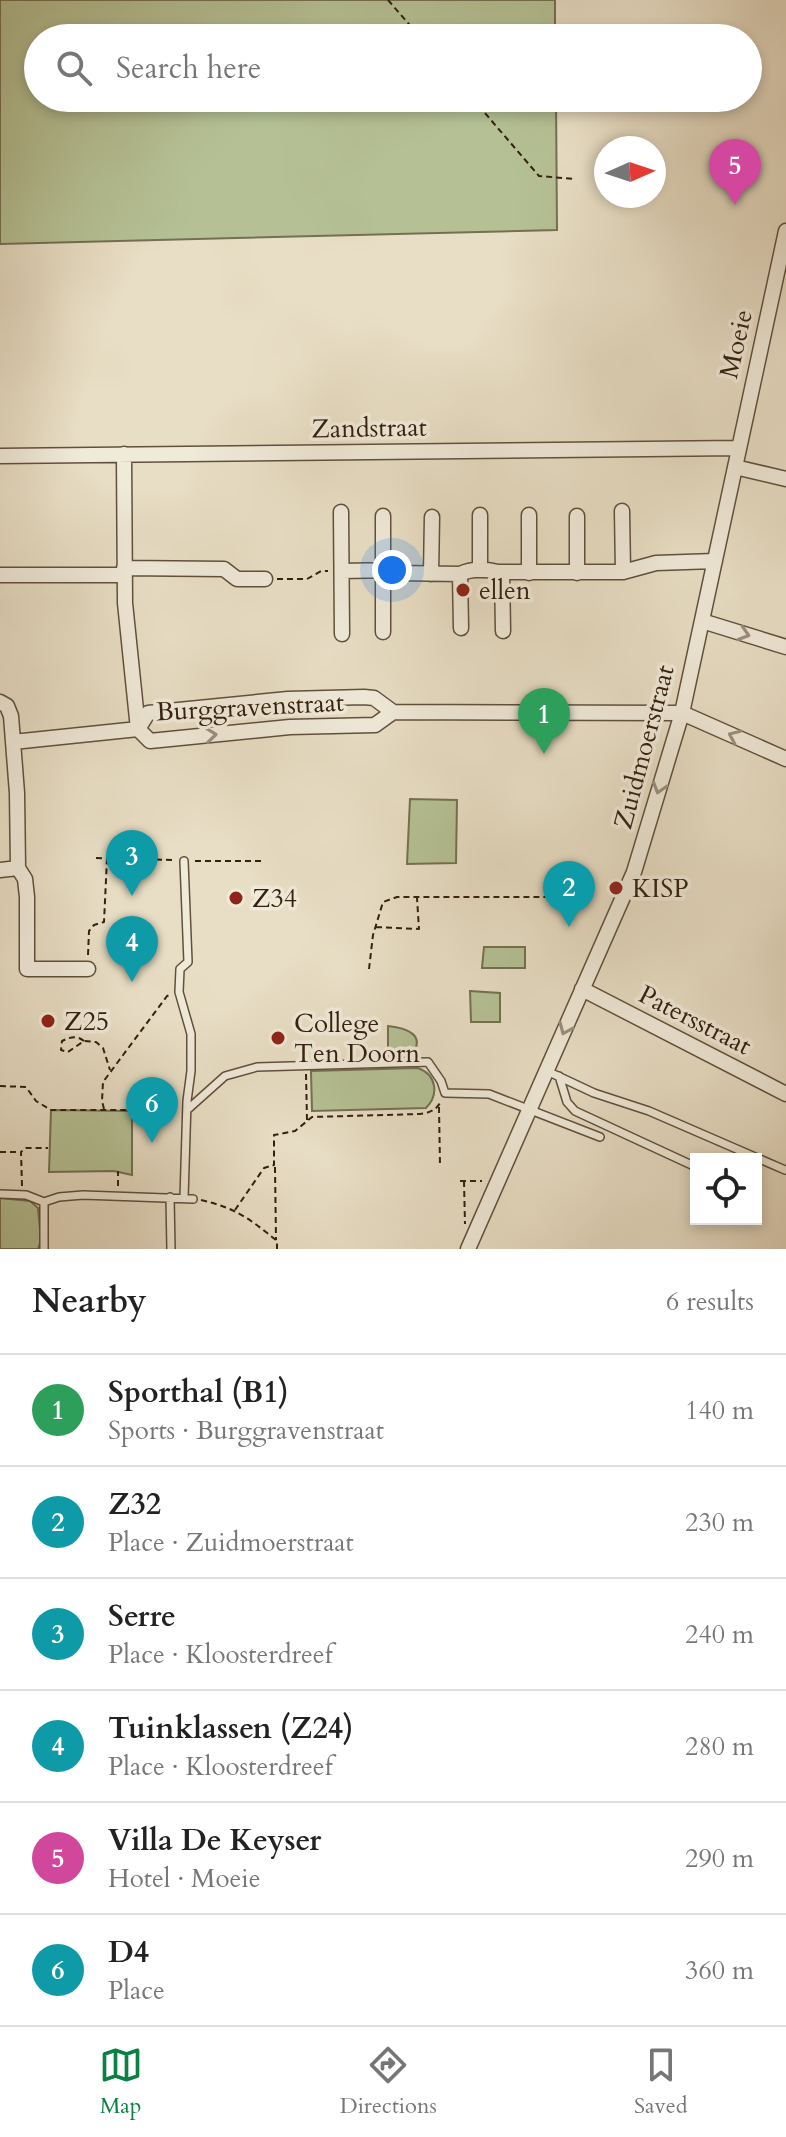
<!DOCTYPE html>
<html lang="en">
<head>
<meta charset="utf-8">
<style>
	body { margin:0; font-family:Cardo,serif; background:#f2f2f2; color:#222 }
	.controls { position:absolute; right:24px; bottom:24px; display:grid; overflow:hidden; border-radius:0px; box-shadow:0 4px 12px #0003 }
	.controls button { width:72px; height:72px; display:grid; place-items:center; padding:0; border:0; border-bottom:2px solid #e0e0e0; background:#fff; color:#222; font:40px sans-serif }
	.compass { position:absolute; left:594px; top:136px; width:72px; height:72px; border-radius:50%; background:#fff; box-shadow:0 4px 12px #0003; rotate:87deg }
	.you { position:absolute; left:392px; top:570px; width:28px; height:28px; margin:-20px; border:6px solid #fff; border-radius:50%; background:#1a73e8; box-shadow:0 0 0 12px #1a73e833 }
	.badge { display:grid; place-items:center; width:52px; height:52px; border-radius:50%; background:#0b8043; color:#fff; font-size:26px; font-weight:700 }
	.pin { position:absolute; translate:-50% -66px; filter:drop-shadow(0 2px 4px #0008) }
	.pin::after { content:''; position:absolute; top:42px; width:28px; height:24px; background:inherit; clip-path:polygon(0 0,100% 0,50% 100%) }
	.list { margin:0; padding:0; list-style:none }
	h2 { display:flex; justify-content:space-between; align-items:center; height:104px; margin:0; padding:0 32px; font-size:34px }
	h2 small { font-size:26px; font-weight:400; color:#767676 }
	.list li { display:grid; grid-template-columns:52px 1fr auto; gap:24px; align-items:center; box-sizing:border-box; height:112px; padding:0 32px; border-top:2px solid #e0e0e0 }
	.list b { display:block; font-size:30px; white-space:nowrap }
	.list p { margin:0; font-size:26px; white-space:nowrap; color:#767676 }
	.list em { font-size:26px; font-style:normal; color:#767676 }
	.icon { flex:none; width:44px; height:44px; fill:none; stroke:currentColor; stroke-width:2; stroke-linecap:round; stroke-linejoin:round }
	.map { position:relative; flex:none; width:786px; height:1249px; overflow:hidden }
	.search { position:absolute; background:#fff; box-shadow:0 4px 12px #0003; left:24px; right:24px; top:24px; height:88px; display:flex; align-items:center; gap:20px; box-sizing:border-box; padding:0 28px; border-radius:44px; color:#767676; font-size:30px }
	.sheet { height:776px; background:#fff }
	nav { display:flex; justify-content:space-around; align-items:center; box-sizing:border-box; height:112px; border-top:2px solid #e0e0e0; background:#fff; font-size:22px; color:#767676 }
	nav a { display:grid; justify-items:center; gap:4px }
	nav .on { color:#0b8043 }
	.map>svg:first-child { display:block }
	.green { fill:#b5c195; stroke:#747052; stroke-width:2 }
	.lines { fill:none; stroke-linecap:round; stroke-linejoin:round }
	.service-casing { stroke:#60503d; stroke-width:10 }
	.minor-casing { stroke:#60503d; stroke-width:17 }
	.path { stroke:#332010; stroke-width:2; stroke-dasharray:6 4; stroke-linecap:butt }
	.service { stroke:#f0ead9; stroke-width:7 }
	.minor { stroke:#f0ead9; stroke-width:14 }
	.oneway { stroke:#9b8f7f }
	.poi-dot { fill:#8f2418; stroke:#f0ead9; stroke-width:3 }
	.labels { text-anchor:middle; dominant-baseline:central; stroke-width:7; stroke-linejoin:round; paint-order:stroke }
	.street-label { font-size:26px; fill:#332010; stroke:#f0ead9 }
	.poi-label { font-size:26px; fill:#332010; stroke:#f0ead9; text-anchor:start }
</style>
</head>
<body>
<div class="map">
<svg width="786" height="1249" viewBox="0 0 786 1249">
	<rect width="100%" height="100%" fill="#e8dec5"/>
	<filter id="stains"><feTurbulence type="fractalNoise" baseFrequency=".0025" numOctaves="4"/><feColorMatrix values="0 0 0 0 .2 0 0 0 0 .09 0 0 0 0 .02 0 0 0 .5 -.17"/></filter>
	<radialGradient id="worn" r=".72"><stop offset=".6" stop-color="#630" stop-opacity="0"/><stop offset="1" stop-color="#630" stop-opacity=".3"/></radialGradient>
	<path class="green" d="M0 0H555V38H38V98H556L557 230 0 244Z
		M410 799 457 800 456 863 407 864Z
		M484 947H525V968H482Z
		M470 991 500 993V1022H471Z
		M388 1026C407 1028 427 1035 411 1056L388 1061Z
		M418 1068C437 1075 439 1095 426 1108L312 1111 311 1071Z
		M51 1110 132 1111V1175L114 1171 49 1172Z
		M0 1198 30 1201 38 1208 41 1240 38 1249H0Z"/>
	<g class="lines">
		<defs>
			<path id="service" d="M184 861 188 962 180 969 179 992 191 1034V1071L187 1101 184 1198
				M547 1071 594 1093 649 1111 785 1170
				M559 1076 567 1102 575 1111 696 1167
				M187 1110 225 1076 257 1067 428 1062 441 1081 445 1093 489 1094 600 1137
				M0 1194 26 1195 44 1202 59 1197 83 1195 193 1199
				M170 1197 171 1249
				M44 1202V1249"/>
			<path id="minor" d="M124 454 125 603 138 729
				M0 456 738 448
				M735 467 786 479
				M622 511 623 572 656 563 715 561
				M341 512 342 634
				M480 515V570
				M529 515V573
				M124 568 224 569 237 579H265
				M342 571 393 570 398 573 460 574C472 568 485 569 498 572H623
				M502 572 503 631
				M577 573V516
				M431 574 432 517
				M460 574 461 628
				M0 575H124
				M702 621 786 647
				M383 632V516
				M0 702 7 706 11 716 17 793 18 868 25 879 27 897V969H88
				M138 729 150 741 290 727 375 725 393 712 682 713 786 759
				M138 729 148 713 288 699 364 697 374 698 393 712
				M13 742 138 729
				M0 870 18 868
				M582 989 786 1094
				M468 1249 634 872 682 713 786 231"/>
		</defs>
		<use href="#service" class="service-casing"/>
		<use href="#minor" class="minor-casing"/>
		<path class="path" d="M388 0 421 38
			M472 98 539 176 574 179
			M277 579H307L321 571H328
			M96 858 173 860
			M195 861H262
			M376 927 419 929 417 898
			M88 955 89 931 94 925 104 922 107 859
			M369 969 373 935 383 902 397 897H573
			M84 1041C77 1035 70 1037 62 1041L61 1050 68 1052 84 1041 96 1042 103 1048 110 1070
			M306 1074 307 1120
			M0 1086 26 1087 36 1101 51 1110H177
			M439 1107 440 1165
			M104 1109 102 1101 103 1082 167 996 170 995
			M0 1152H20
			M275 1167 276 1240
			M460 1181H482
			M464 1181 465 1224
			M22 1186 21 1152 26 1148H48
			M118 1186V1171
			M201 1200C236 1208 250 1219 277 1241V1249
			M235 1210 264 1168 274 1165V1135L295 1131 312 1117 420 1114C429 1113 437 1110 441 1101"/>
		<use href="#service" class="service"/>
		<use href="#minor" class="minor"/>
	</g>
	<defs><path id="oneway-chevron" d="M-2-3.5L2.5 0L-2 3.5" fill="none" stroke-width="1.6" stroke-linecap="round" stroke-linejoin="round" transform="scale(2)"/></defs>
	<g class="oneway">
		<use href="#oneway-chevron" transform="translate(744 634) rotate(17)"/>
		<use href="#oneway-chevron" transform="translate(211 735) rotate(-6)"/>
		<use href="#oneway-chevron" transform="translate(734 736) rotate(-156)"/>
		<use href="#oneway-chevron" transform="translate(659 788) rotate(107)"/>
		<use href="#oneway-chevron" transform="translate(565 1029) rotate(113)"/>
	</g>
	<g class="poi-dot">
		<circle cx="463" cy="590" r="8"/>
		<circle cx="616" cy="888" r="8"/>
		<circle cx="236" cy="898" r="8"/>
		<circle cx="48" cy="1021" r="8"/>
		<circle cx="278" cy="1038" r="8"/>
	</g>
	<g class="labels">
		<g class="street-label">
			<text transform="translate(736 344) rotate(-77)">Moeie</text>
			<text transform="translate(369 428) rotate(-1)">Zandstraat</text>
			<text transform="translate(250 707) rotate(-3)">Burggravenstraat</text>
			<text transform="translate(644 747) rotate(-75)">Zuidmoerstraat</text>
			<text transform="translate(695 1020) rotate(27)">Patersstraat</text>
		</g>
		<g class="poi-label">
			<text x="479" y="590">ellen</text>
			<text x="632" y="888">KISP</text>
			<text x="252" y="898">Z34</text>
			<text x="64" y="1021">Z25</text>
			<text x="294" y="1023">College<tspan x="294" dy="30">Ten Doorn</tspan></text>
		</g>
	</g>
	<rect width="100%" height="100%" filter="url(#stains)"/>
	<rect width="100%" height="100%" fill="url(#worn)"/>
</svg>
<div class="controls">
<button><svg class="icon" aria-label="locate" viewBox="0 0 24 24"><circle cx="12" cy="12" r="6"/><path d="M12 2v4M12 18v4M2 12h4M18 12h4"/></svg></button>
</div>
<svg class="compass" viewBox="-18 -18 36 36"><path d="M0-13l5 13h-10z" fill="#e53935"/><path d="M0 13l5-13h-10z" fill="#767676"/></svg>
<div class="you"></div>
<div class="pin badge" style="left:544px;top:754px;background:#2e9e5b">1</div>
<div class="pin badge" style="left:569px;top:927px;background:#0f9aa8">2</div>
<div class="pin badge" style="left:132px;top:896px;background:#0f9aa8">3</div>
<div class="pin badge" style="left:132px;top:982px;background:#0f9aa8">4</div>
<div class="pin badge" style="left:735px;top:205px;background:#d1479c">5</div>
<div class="pin badge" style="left:152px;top:1143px;background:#0f9aa8">6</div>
<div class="search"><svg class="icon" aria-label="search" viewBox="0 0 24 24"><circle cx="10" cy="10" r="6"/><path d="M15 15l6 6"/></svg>Search here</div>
</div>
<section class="sheet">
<h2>Nearby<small>6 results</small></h2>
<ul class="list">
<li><span class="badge" style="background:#2e9e5b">1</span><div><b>Sporthal (B1)</b><p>Sports · Burggravenstraat</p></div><em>140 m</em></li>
<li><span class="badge" style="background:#0f9aa8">2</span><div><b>Z32</b><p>Place · Zuidmoerstraat</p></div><em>230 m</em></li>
<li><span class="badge" style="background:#0f9aa8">3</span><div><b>Serre</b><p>Place · Kloosterdreef</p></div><em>240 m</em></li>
<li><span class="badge" style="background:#0f9aa8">4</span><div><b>Tuinklassen (Z24)</b><p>Place · Kloosterdreef</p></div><em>280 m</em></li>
<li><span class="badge" style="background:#d1479c">5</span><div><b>Villa De Keyser</b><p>Hotel · Moeie</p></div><em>290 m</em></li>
<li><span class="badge" style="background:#0f9aa8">6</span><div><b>D4</b><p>Place</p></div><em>360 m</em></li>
</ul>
</section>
<nav>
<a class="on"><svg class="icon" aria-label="map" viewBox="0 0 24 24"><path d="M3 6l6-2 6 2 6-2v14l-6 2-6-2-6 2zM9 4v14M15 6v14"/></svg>Map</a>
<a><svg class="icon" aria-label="directions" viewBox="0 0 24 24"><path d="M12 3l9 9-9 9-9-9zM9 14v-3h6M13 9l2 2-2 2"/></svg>Directions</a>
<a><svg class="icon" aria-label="saved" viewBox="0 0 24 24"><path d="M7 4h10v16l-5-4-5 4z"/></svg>Saved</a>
</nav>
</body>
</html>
